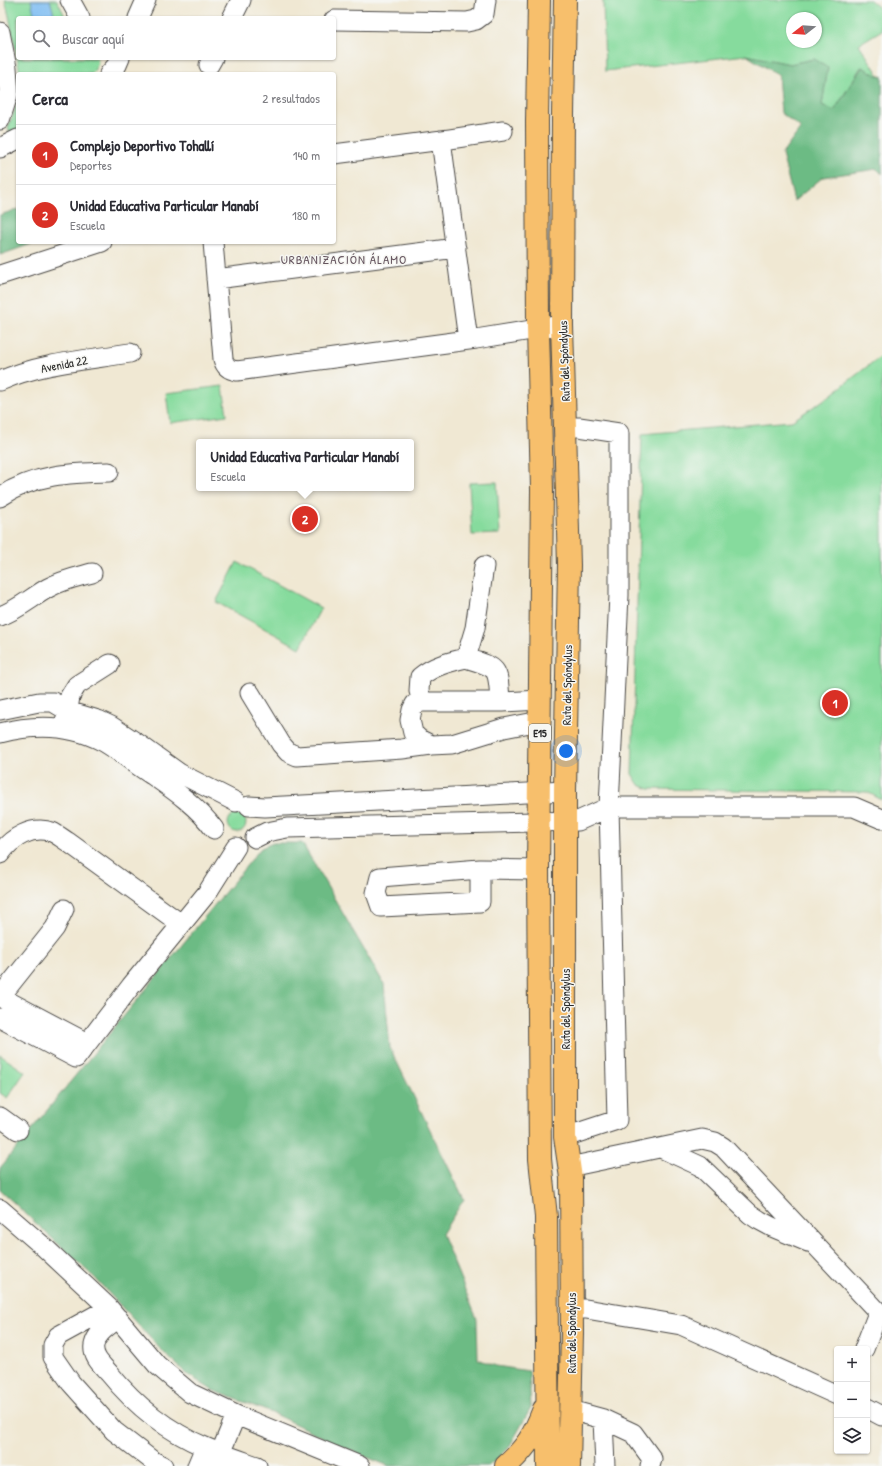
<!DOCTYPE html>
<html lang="es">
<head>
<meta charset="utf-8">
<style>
	body { margin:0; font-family:"Patrick Hand",sans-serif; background:#f7f7f7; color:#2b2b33 }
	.controls { position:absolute; right:12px; bottom:12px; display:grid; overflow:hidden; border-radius:4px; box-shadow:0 1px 3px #0004 }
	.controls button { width:36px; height:36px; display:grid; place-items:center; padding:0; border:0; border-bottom:1px solid #e1e1e2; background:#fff; color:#2b2b33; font:20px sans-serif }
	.compass { position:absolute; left:786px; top:12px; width:36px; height:36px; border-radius:50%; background:#fff; box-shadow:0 1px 3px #0004; rotate:253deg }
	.you { position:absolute; left:566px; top:751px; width:14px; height:14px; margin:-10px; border:3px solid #fff; border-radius:50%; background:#1a73e8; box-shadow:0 0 0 6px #1a73e833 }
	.badge { display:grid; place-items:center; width:26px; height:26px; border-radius:50%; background:#d93025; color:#fff; font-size:13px; font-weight:700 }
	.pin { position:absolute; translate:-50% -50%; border:2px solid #fff; box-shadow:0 1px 4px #0006 }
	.popup { position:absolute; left:196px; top:439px; width:218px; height:52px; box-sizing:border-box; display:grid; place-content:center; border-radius:4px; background:#fff; filter:drop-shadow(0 1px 3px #0005); font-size:13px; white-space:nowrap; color:#7c7c81 }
	.popup b { font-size:15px; color:#2b2b33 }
	.popup::after { content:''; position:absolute; left:50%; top:100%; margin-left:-8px; border:8px solid transparent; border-top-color:#fff }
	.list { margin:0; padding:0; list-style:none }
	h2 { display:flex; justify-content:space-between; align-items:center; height:52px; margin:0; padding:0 16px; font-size:17px }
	h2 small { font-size:13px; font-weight:400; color:#7c7c81 }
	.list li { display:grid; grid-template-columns:26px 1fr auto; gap:12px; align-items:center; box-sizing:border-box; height:60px; padding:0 16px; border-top:1px solid #e1e1e2 }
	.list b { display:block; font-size:15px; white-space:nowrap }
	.list p { margin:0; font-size:13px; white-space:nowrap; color:#7c7c81 }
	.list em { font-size:13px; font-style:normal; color:#7c7c81 }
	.icon { flex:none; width:22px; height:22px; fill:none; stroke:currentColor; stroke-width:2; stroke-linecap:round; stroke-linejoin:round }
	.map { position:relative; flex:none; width:882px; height:1466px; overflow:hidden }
	.search { position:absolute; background:#fff; box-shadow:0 1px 3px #0004; left:16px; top:16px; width:320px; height:44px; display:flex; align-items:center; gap:10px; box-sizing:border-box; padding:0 14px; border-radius:4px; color:#7c7c81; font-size:15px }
	.panel { position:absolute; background:#fff; box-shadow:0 1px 3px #0004; left:16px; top:72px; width:320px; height:172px; border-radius:4px }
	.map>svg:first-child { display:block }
	.green { fill:#86db9d; stroke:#588364; fill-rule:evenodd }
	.forest { fill:#6cbb84; stroke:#4c7358 }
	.water { fill:#80bef3; stroke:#56748f }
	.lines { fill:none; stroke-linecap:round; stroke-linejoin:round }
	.minor-casing { stroke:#494744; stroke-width:21 }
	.highway-casing { stroke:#494744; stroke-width:24 }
	.minor { stroke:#fff; stroke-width:19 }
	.highway { stroke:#f7bf6c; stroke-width:22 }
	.labels { text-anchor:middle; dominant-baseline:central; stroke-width:3; stroke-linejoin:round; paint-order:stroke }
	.shield { fill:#f6f6f2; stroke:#686867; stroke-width:1 }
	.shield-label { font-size:11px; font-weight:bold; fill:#2b2b2b }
	.street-label { font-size:12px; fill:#2b2b2b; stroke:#f6f6f2 }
	.neighbourhood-label { font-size:13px; letter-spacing:1px; fill:#665660; stroke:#f6f6f2 }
</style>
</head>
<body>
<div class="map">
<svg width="882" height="1466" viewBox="0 0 882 1466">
	<rect width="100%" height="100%" fill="#f6f6f2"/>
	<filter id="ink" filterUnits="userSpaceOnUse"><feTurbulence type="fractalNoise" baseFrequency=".025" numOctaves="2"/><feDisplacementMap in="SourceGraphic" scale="8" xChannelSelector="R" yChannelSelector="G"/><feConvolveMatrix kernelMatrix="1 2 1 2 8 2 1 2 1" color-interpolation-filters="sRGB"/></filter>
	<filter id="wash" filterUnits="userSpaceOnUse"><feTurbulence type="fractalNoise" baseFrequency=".012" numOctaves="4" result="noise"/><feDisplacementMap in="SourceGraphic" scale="16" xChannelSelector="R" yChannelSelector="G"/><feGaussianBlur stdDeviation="0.9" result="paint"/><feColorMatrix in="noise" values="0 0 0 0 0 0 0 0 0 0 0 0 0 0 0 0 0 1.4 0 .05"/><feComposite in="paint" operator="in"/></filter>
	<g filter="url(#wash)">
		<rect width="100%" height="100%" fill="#f0e8d3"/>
		<path class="green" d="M5 0H57L66 18H18V58H97L98 64 92 74H20L9 16Z
			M603 0H870L882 10V30L859 44 880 77 861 67 834 111 822 105 828 67 814 59 790 64 746 55 605 71ZM792 18H816V42H792Z
			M18 101V130L12 132H9L8 128Z
			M882 355V800L867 792 649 789 639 785 632 774 642 434 792 421 828 397Z
			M223 386 227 415 170 423 166 393Z
			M497 482 500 534 472 535 469 483Z
			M237 562 321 608 300 648 216 602Z
			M228 823a9 9 0 1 1 18 0a9 9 0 1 1-18 0Z
			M0 1055 25 1072 7 1098 0 1093Z"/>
		<path class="forest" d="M746 55 790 64 814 59 828 67 822 105 834 111 862 67 880 77 882 76V174L877 169 823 177 794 201 782 154 801 128 781 113 778 75Z
			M18 209V242H37L0 255V215Z
			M273 843H302L384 984 390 1048 464 1199 442 1234 477 1319 478 1359 496 1366 529 1371 531 1408 508 1449 495 1461 488 1466H389L356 1453 272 1413 212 1390 187 1374 163 1352 95 1278 0 1190V1168L261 848Z"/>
		<path class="water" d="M31 0H50L55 18H35Z"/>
	</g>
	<g filter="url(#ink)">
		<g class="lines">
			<defs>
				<path id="minor" d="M70 0 80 18
					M138 18 146 0
					M232 18 241 0
					M334 20 467 22 476 20 484 14 486 0
					M0 32 7 68 9 92 0 120
					M209 65 213 58
					M109 74 117 65 120 58
					M441 140 468 340
					M0 148 18 139
					M334 154 450 139 503 131
					M213 242 223 359C225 367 229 370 237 371L476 339 562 325
					M0 275 102 242
					M216 279 456 248
					M0 381C40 363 87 360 130 353
					M0 497C34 474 70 473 109 472
					M0 616C18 610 32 597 48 588 62 580 77 577 92 573
					M466 658C499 668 498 667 500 702
					M250 693 281 744 288 752 297 756 402 749 431 745
					M422 702 419 691 420 677C433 666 449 662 466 658L475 628 484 566
					M0 710 39 702H53L68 711 98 720 111 726 140 745 179 773 236 802
					M65 721 68 711 70 696 77 685 110 664
					M540 721 504 728 452 744 431 745 419 739 413 733 410 720 412 710 415 704 422 702H503L540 700
					M0 733C35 724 72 725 104 742 121 752 136 765 152 775 175 791 197 806 214 829
					M249 806 265 807 565 791
					M255 838 267 832 287 828 578 821 609 807H854L882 819
					M0 854C11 838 32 825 52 832 57 834 63 839 68 842L181 924
					M480 869V902L381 907 376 893 380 877 480 869 538 870
					M0 997 55 928 64 909
					M0 997 87 1043
					M0 1018 76 1058 131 986 207 893 236 847
					M0 1117 18 1130
					M565 1137 617 1120 609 807 619 595V433L579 427H565
					M661 1148 700 1166 750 1214 759 1220 772 1227 808 1242
					M569 1167 702 1139 715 1142 723 1147 882 1316
					M0 1209 44 1247 109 1308 157 1365 190 1393 236 1415 360 1466
					M109 1308 58 1336 53 1345V1357L71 1383 114 1431 153 1461 163 1466
					M572 1309H586L681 1325 837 1395
					M118 1318C109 1326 97 1332 94 1345 92 1357 102 1365 109 1373 135 1405 167 1431 205 1447 222 1454 240 1460 257 1466
					M864 1349 878 1313
					M867 1408 882 1416
					M570 1410 603 1419 633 1433 652 1459 650 1466
					M603 1419 605 1466
					M197 1466 205 1447
					M215 1466 236 1415"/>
				<path id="highway" d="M539 0 537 122 538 328 542 490 538 870 540 1159 546 1217 548 1466
					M565 0 563 114 562 325 569 565 565 791V1137L571 1178 572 1333 569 1466
					M506 1466C527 1447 534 1435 544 1409"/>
			</defs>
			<use href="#minor" class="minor-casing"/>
			<use href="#highway" class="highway-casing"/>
			<use href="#minor" class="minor"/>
			<use href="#highway" class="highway"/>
		</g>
	</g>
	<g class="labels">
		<rect class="shield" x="529" y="724" width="22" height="18" rx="3"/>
		<g class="shield-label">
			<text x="540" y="733">E15</text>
		</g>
		<g class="street-label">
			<text transform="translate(564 361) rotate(-92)">Ruta del Spóndylus</text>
			<text transform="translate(64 364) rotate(-11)">Avenida 22</text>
			<text transform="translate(567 685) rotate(-89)">Ruta del Spóndylus</text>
			<text transform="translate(565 1009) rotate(-90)">Ruta del Spóndylus</text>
			<text transform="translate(571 1333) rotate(-90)">Ruta del Spóndylus</text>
		</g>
		<g class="neighbourhood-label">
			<text x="344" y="259">URBANIZACIÓN ÁLAMO</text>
		</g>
	</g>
</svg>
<div class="controls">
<button>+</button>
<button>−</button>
<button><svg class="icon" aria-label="layers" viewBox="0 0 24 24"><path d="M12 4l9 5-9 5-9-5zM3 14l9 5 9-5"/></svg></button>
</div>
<svg class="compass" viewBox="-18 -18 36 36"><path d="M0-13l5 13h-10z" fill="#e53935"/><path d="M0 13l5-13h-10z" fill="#7c7c81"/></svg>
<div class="you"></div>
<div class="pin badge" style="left:835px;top:703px">1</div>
<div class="pin badge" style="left:305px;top:519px">2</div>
<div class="popup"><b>Unidad Educativa Particular Manabí</b>Escuela</div>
<div class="search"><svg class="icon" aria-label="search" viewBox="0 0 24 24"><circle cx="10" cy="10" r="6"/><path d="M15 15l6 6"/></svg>Buscar aquí</div>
<section class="panel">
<h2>Cerca<small>2 resultados</small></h2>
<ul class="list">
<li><span class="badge">1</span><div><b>Complejo Deportivo Tohallí</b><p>Deportes</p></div><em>140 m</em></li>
<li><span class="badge">2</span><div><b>Unidad Educativa Particular Manabí</b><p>Escuela</p></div><em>180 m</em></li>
</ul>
</section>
</div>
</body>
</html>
